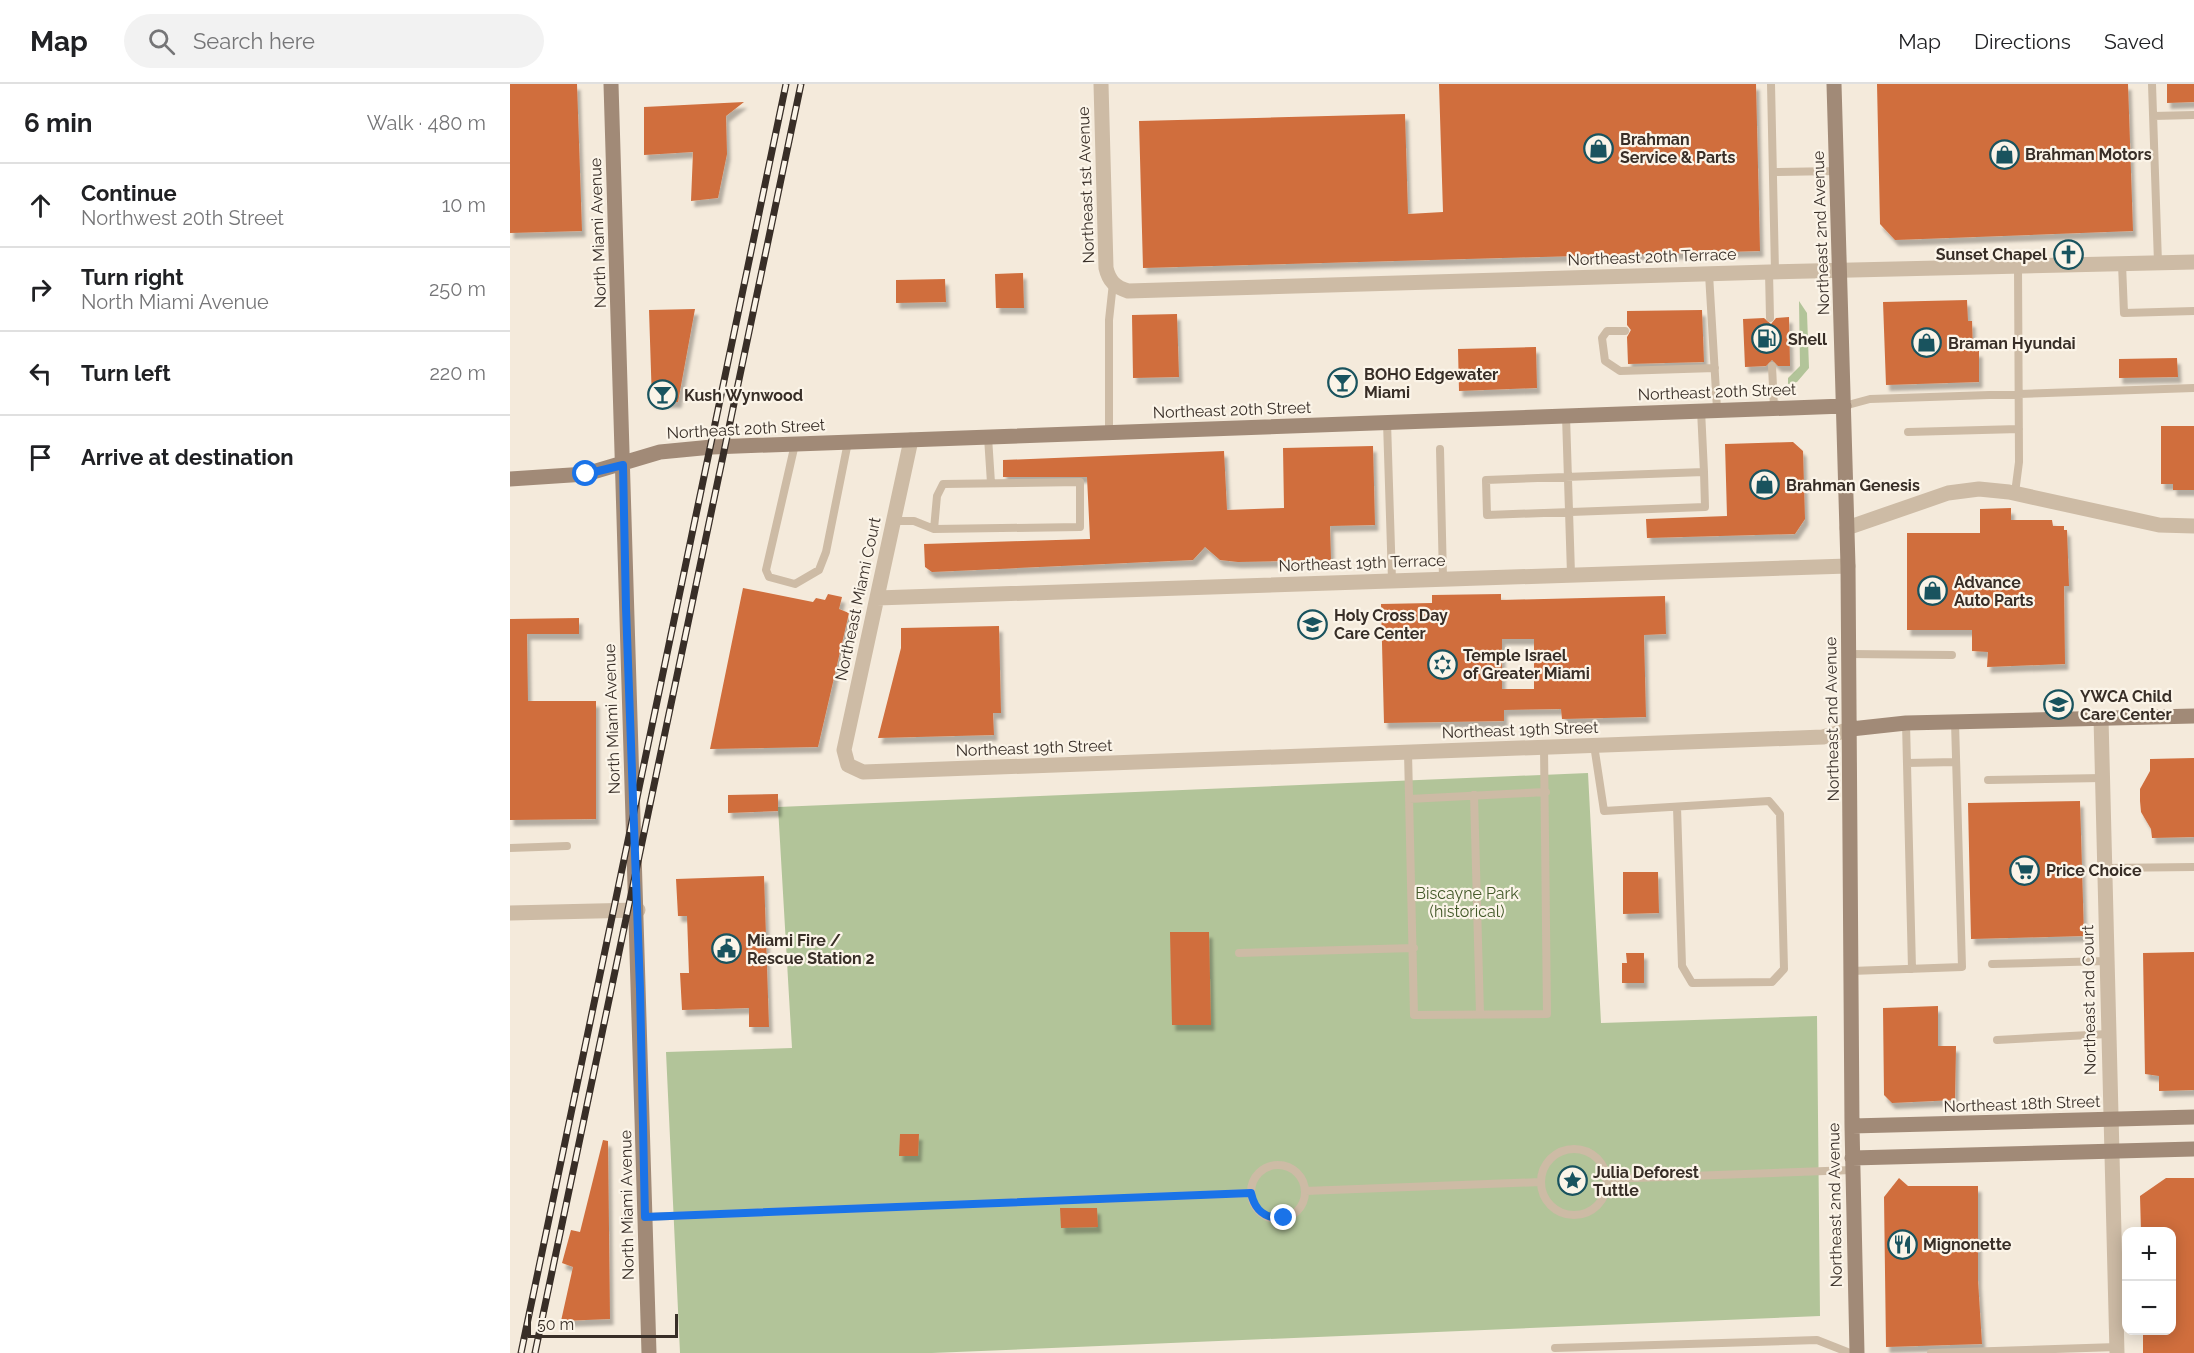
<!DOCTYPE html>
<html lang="en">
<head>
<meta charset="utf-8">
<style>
	body { margin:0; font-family:Raleway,sans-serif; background:#f2f2f2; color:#202124 }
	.controls { position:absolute; right:18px; bottom:18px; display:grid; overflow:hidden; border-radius:12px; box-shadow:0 3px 15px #0003 }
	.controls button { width:54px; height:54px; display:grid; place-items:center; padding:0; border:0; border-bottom:2px solid #e0e0e0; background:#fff; color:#202124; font:30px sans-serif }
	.scale { position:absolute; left:18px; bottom:15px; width:150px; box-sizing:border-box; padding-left:6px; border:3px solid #382e27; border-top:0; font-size:16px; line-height:21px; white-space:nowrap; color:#382e27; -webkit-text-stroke:4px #fbf4e8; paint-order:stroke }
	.stop { position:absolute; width:18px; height:18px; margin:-14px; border:4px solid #1a73e8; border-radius:50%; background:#fff }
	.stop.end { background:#1a73e8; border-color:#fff; box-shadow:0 2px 6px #0008 }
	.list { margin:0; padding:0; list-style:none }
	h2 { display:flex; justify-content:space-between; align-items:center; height:78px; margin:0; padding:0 24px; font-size:26px }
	h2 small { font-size:20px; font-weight:400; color:#757577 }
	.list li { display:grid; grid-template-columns:39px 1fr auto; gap:18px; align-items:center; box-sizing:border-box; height:84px; padding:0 24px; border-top:2px solid #e0e0e0 }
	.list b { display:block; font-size:22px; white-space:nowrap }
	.list p { margin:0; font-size:20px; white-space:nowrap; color:#757577 }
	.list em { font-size:20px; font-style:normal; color:#757577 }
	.icon { flex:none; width:33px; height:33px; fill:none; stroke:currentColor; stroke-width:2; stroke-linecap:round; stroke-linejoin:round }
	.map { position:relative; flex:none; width:1684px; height:1269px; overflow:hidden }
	header { display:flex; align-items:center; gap:36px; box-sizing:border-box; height:84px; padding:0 30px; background:#fff; border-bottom:2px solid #e0e0e0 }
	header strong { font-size:28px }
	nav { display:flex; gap:33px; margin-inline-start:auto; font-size:21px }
	.search { width:420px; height:54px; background:#f2f2f2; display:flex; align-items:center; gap:15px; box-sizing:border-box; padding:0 21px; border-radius:33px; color:#757577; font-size:22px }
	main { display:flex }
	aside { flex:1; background:#fff }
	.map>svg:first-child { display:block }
	.green { fill:#b2c499 }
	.building { fill:#d06e3d; fill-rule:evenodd; filter:url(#shadow) }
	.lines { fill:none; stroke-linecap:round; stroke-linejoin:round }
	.lane { stroke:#cdbba5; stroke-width:8 }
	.street { stroke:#cdbba5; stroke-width:15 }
	.secondary { stroke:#a18a77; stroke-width:15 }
	.rail-casing { stroke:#382e27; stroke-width:7 }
	.rail { stroke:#fbf4e8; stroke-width:4.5; stroke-dasharray:14; stroke-linecap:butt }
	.route { stroke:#1a73e8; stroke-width:8 }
	.labels { text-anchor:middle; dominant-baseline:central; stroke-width:4.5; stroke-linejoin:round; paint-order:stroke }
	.poi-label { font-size:16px; font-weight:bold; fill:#382e27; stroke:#fbf4e8; text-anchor:start }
	.street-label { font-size:16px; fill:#382e27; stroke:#fbf4e8 }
	.park-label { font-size:16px; fill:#435929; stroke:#fbf4e8 }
</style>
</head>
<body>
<header>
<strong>Map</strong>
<div class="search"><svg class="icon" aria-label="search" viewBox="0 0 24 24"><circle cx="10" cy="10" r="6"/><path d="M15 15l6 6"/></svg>Search here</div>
<nav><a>Map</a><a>Directions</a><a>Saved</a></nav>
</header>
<main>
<aside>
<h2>6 min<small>Walk · 480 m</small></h2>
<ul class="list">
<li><svg class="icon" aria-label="ahead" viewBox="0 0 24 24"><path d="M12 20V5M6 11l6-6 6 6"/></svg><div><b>Continue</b><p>Northwest 20th Street</p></div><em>10 m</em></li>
<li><svg class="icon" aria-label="right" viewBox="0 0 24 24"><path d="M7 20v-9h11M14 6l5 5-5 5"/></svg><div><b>Turn right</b><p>North Miami Avenue</p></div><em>250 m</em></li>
<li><svg class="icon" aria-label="left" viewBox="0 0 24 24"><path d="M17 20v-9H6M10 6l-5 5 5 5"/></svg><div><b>Turn left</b></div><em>220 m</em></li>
<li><svg class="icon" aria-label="arrive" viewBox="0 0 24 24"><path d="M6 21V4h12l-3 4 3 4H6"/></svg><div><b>Arrive at destination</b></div></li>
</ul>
</aside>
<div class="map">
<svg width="1684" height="1269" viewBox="0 0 1684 1269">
	<defs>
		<filter id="shadow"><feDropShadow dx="3.5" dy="6" stdDeviation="1.5" flood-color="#0004"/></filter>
	</defs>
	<rect width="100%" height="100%" fill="#f4eadb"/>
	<path class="green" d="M1289 217 1297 229 1299 284 1287 298 1278 300V294L1290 282Z
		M1078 689 1091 939 1307 932 1310 1232 422 1269H170L156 968 282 964 268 723Z"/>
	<path class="building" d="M0 0H67L72 147 0 149Z
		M929 0H1246L1250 167 633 184 629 37 895 30 898 130 933 128Z
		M1367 0H1618L1623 147 1385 156 1370 140Z
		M1657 0H1684V18L1657 19Z
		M234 18 216 32 217 70 208 114 181 117 183 68 134 71V23Z
		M513 189 514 224H486L485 190Z
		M435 195 436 218 386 219V196Z
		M1457 216 1458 237H1462L1463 267H1469V298L1376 301 1373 218Z
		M185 225 168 318H142L139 226Z
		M1192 226 1194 278 1118 280 1117 253 1121 246 1117 241V227Z
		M667 230 669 293 623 294 622 231Z
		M1279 233 1280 282H1268L1262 276 1256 282 1235 283 1233 235 1254 234 1261 240 1266 234Z
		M1026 263 1027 304 949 307 948 265Z
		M1667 274 1668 293 1609 294V275Z
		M1651 342H1684V406H1663V400H1651Z
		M1283 358 1293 367 1295 435 1285 450 1137 454 1136 435 1217 432 1215 360Z
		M863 362 865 441 820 442 821 476 728 478 710 476 695 463 683 476 422 488 415 483 414 460 580 455 577 393H493V376L714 367 717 426 774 424 773 364Z
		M1501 424V436H1542L1543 442H1554V446H1557L1559 502H1554L1555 580 1477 583 1478 568 1462 567V546H1397V449H1470V425Z
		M233 504 303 518 306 514 315 516 318 510 332 513 329 525 339 529 308 663 200 665Z
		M991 510V516L1155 512 1156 550 1134 551 1136 633 1052 635 1051 625 994 626V637L874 639 871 520 922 519V511ZM992 555H1024V605H992Z
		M69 534V550H17L18 617H86V735L0 736V535Z
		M489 542 491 629H483L484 651 368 654 391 564V544Z
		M1684 674V753L1642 754 1641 745 1631 728 1630 717V705L1640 687V675Z
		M268 710V727L218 729V711Z
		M1570 717 1574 852 1461 855 1458 719Z
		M1113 788H1148L1149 829 1113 830Z
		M254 792 259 943H239V924L172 926 170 889H179L177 832H168L166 795Z
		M660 848H699L701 941H662Z
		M1684 868V1006L1649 1007V992L1635 990 1633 869Z
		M1116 869H1134V899H1112V879H1117Z
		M1428 922V962H1446L1445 1016 1382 1019 1374 1011 1373 924Z
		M390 1050H409L408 1072H389Z
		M93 1056 98 1057 100 1235 51 1237 63 1183 52 1179 61 1146 70 1148Z
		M1389 1094 1398 1102H1468V1197L1472 1260 1376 1263 1374 1113Z
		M1656 1094H1684V1269H1633V1246H1662V1148H1631L1630 1112Z
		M550 1124H587L588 1143 551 1144Z"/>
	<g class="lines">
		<path class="lane" d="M1261 0 1265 188
			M1642 0 1648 179
			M1643 32 1684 31
			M1263 88 1326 87
			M1612 180 1614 229 1684 227
			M1259 188 1260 234
			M1199 190 1207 325
			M1115 247H1097L1092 254 1095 277 1110 287 1205 284
			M1262 282 1264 324
			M1334 322 1360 315 1684 304
			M1191 326 1194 388 976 396 977 431 1195 423 1194 388
			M1056 332 1061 490
			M877 338 882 496
			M599 348V236L603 199
			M1398 348 1509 345
			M478 353 481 399
			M285 360 256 486 259 493 285 500 309 486 316 468 338 358
			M930 365 933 494
			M1505 409 1509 378 1508 182
			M383 437H404L424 445 570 443V398L433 400 427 412 424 445
			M1339 570 1442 571
			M1396 639 1402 885
			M1084 661 1094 727 1259 717 1270 730 1274 885 1262 898 1182 899 1172 882 1167 723
			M898 668 904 931 1037 930 1034 663
			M1397 679 1446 678
			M1478 696 1592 694
			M964 711 970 930
			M899 715 1036 708
			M0 764 57 762
			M1594 784 1684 783
			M729 869 904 864
			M1482 880 1596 877
			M1341 887 1452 883 1445 638
			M1487 956 1598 950
			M1031 1098a33 33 0 1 1 66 0a33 33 0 1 1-66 0Z
			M741 1108a27 27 0 1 1 54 0a27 27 0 1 1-54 0Z
			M1096 1095 1342 1086
			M795 1107 1031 1098
			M135 1133 741 1109
			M1045 1264 1307 1256 1340 1269
			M1421 1269 1607 1263"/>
		<path class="street" d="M591 0 596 184C599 197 605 203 618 207L1259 188 1684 178
			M401 356 334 666 338 681 353 688 1313 653 1341 645
			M1337 444 1438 409 1469 405 1499 408 1649 441 1684 442
			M367 514 1338 482
			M1591 634 1607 1269
			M0 829 128 826"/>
		<path class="secondary" d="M101 0C114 423 127 846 139 1269
			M1324 0 1338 482 1342 1042 1347 1269
			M0 395 76 390 150 368 202 363 1334 322
			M1341 645 1396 639 1684 632
			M1342 1042 1684 1033
			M1342 1074 1684 1065"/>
		<defs>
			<path id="rail" d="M11 1269 276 0
				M25 1269 291 0"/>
		</defs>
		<use href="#rail" class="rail-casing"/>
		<use href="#rail" class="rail"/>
	</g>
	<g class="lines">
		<path class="route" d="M76 390 113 381 116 524 130 905 135 1133 741 1109C745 1127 755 1135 774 1134"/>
	</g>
	<defs>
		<symbol id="shop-ring" viewBox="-11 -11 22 22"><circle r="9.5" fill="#fbf4e8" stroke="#19535e" stroke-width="1.5"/><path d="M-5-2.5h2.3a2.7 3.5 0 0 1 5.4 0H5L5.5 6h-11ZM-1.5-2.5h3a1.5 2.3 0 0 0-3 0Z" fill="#19535e"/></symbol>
		<symbol id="church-ring" viewBox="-11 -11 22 22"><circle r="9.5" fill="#fbf4e8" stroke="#19535e" stroke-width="1.5"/><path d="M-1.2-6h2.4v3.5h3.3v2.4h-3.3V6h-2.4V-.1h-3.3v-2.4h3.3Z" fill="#19535e"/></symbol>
		<symbol id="fuel-ring" viewBox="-11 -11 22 22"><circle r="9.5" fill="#fbf4e8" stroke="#19535e" stroke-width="1.5"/><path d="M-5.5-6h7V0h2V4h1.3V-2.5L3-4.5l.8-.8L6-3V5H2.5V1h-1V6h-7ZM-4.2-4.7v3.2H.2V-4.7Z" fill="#19535e"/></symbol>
		<symbol id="bar-ring" viewBox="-11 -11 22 22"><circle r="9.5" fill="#fbf4e8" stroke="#19535e" stroke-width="1.5"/><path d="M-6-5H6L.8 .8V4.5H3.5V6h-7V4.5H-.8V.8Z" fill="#19535e"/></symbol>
		<symbol id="school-ring" viewBox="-11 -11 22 22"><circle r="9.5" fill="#fbf4e8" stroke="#19535e" stroke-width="1.5"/><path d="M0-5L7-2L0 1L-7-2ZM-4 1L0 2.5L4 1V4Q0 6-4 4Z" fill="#19535e"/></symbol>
		<symbol id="synagogue-ring" viewBox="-11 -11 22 22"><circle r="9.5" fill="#fbf4e8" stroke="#19535e" stroke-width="1.5"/><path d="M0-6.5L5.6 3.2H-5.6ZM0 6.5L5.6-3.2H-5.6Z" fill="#19535e"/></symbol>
		<symbol id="supermarket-ring" viewBox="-11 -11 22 22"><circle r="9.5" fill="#fbf4e8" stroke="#19535e" stroke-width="1.5"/><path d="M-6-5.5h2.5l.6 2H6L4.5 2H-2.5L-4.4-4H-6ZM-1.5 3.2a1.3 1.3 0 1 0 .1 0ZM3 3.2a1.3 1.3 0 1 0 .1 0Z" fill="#19535e"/></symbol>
		<symbol id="civic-ring" viewBox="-11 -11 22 22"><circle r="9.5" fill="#fbf4e8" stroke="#19535e" stroke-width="1.5"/><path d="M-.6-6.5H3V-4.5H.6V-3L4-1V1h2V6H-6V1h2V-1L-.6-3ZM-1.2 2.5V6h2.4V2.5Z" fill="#19535e"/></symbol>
		<symbol id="sight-ring" viewBox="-11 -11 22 22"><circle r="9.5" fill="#fbf4e8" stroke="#19535e" stroke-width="1.5"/><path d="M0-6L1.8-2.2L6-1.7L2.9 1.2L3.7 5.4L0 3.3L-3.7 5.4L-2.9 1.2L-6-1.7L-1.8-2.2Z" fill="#19535e"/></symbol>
		<symbol id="restaurant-ring" viewBox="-11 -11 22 22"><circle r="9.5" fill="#fbf4e8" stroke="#19535e" stroke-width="1.5"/><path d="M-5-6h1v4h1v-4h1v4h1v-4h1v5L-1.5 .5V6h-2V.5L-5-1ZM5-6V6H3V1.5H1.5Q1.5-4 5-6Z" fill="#19535e"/></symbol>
	</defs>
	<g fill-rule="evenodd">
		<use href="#shop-ring" x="1072" y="48" width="33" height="33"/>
		<use href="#shop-ring" x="1478" y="54" width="33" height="33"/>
		<use href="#church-ring" x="1542" y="154" width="33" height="33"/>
		<use href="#fuel-ring" x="1240" y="238" width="33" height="33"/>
		<use href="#shop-ring" x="1400" y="242" width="33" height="33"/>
		<use href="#bar-ring" x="816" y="282" width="33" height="33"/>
		<use href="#bar-ring" x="136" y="294" width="33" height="33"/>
		<use href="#shop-ring" x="1238" y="384" width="33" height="33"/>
		<use href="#shop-ring" x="1406" y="490" width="33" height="33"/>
		<use href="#school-ring" x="786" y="524" width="33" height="33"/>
		<use href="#synagogue-ring" x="916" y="564" width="33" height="33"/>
		<use href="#school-ring" x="1532" y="604" width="33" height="33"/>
		<use href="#supermarket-ring" x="1498" y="770" width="33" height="33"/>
		<use href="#civic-ring" x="200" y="848" width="33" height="33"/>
		<use href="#sight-ring" x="1046" y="1080" width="33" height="33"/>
		<use href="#restaurant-ring" x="1376" y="1144" width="33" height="33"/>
	</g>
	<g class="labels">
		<g class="poi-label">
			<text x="1110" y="55">Brahman<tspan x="1110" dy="18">Service &amp; Parts</tspan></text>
			<text x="1515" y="70">Brahman Motors</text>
			<text x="1537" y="170" text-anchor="end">Sunset Chapel</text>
			<text x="1278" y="255">Shell</text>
			<text x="1438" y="259">Braman Hyundai</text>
			<text x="854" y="290">BOHO Edgewater<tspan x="854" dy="18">Miami</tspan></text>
			<text x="174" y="311">Kush Wynwood</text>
			<text x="1276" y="401">Brahman Genesis</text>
			<text x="1444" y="498">Advance<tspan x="1444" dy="18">Auto Parts</tspan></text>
			<text x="824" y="531">Holy Cross Day<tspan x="824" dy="18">Care Center</tspan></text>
			<text x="953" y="571">Temple Israel<tspan x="953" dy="18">of Greater Miami</tspan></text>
			<text x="1570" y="612">YWCA Child<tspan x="1570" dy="18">Care Center</tspan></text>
			<text x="1536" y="786">Price Choice</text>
			<text x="237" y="856">Miami Fire /<tspan x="237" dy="18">Rescue Station 2</tspan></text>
			<text x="1083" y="1088">Julia Deforest<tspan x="1083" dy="18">Tuttle</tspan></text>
			<text x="1413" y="1160">Mignonette</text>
		</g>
		<g class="street-label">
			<text transform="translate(576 101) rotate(-92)">Northeast 1st Avenue</text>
			<text transform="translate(88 149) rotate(-92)">North Miami Avenue</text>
			<text transform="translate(1311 149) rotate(-92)">Northeast 2nd Avenue</text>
			<text transform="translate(1142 173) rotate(-2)">Northeast 20th Terrace</text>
			<text transform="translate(1207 308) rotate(-2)">Northeast 20th Street</text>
			<text transform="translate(722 326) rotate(-2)">Northeast 20th Street</text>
			<text transform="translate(236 345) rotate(-3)">Northeast 20th Street</text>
			<text transform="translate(852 479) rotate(-2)">Northeast 19th Terrace</text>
			<text transform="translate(348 515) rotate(-78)">Northeast Miami Court</text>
			<text transform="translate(102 635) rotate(-92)">North Miami Avenue</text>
			<text transform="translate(1322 635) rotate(-91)">Northeast 2nd Avenue</text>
			<text transform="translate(1010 646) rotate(-2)">Northeast 19th Street</text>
			<text transform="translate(524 664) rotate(-2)">Northeast 19th Street</text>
			<text transform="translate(1579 916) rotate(-91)">Northeast 2nd Court</text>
			<text transform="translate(1512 1020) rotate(-2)">Northeast 18th Street</text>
			<text transform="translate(117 1121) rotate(-91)">North Miami Avenue</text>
			<text transform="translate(1325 1121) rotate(-91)">Northeast 2nd Avenue</text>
		</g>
		<g class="park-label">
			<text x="957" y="809">Biscayne Park<tspan x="957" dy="18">(historical)</tspan></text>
		</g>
	</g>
</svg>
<div class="controls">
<button>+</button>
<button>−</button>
</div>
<div class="scale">50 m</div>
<div class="stop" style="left:76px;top:390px"></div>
<div class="stop end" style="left:774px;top:1134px"></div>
</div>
</main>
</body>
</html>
